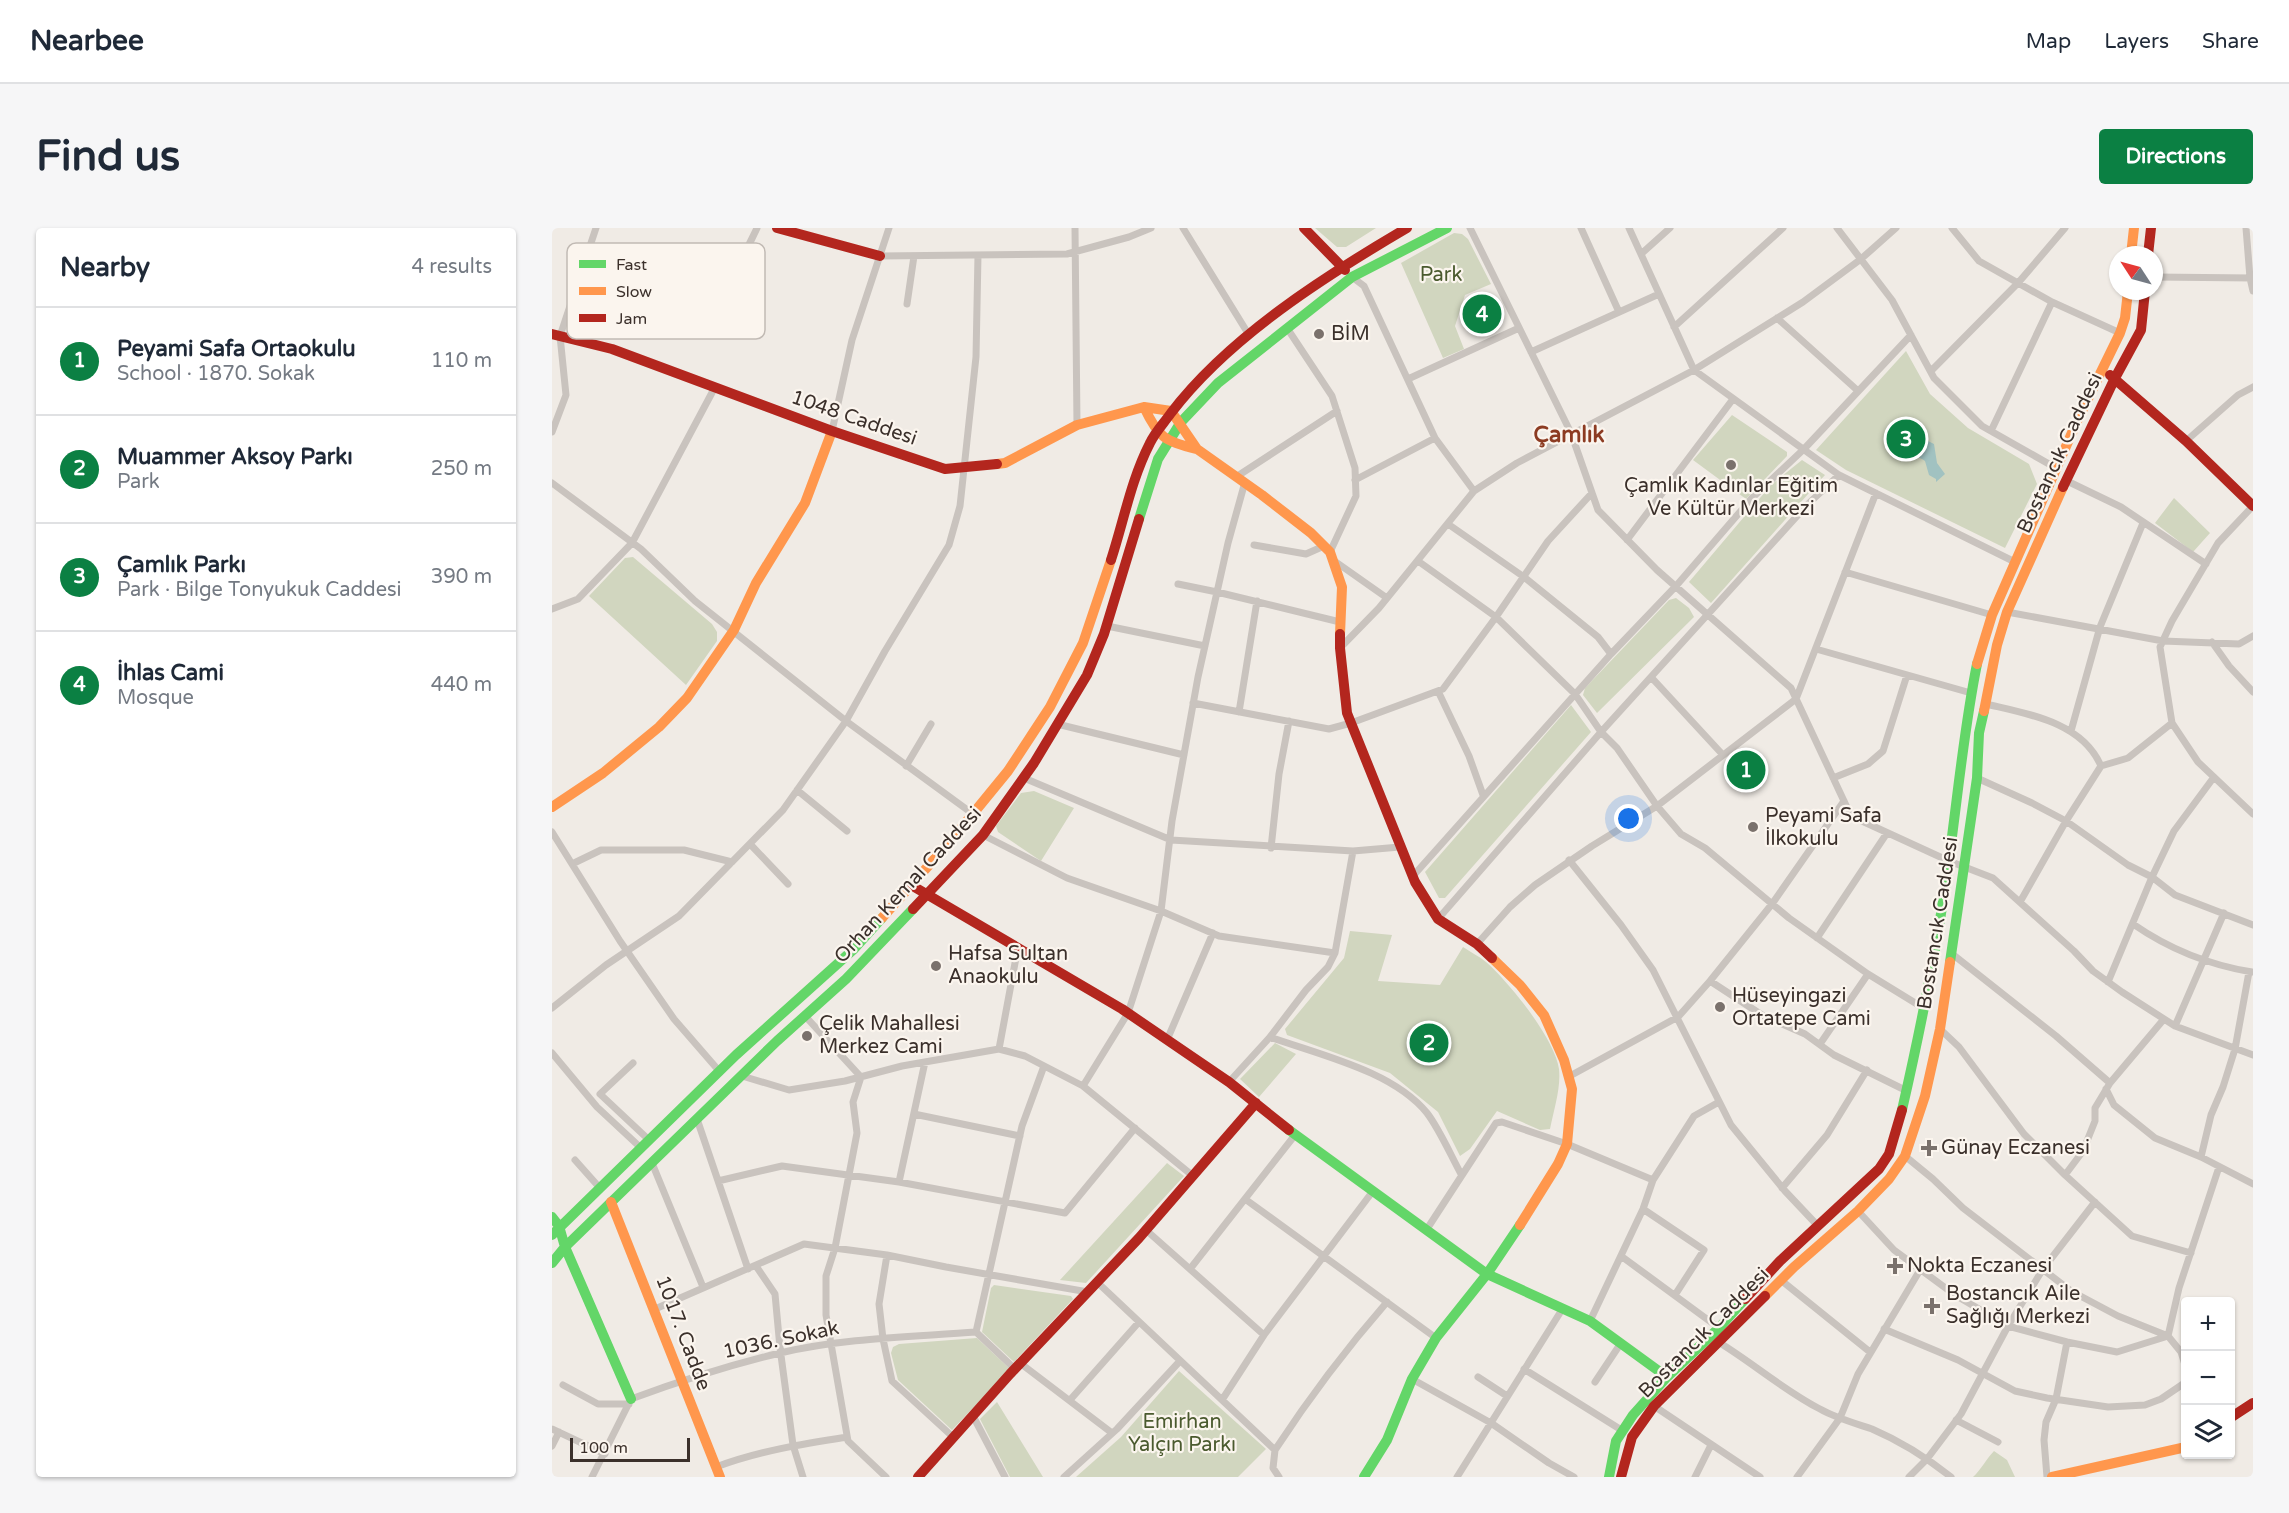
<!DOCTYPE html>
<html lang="en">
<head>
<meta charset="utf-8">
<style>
	body { margin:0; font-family:"Varela Round",sans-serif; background:#f6f6f7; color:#1f2937 }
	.controls { position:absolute; right:18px; bottom:18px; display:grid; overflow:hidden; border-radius:6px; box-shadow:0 2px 4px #0004 }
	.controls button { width:54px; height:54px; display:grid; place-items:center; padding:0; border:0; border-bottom:2px solid #e0e1e3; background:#fff; color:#1f2937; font:30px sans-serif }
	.compass { position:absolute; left:1557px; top:18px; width:54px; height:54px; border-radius:50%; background:#fff; box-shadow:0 2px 4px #0004; rotate:306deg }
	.scale { position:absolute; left:18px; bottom:15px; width:120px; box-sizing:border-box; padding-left:6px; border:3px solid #3b302b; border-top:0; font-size:16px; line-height:21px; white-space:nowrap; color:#3b302b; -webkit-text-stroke:4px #fbf5ee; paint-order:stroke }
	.you { position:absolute; left:1077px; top:591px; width:21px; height:21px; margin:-15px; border:4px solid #fff; border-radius:50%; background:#1a73e8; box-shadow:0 0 0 9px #1a73e833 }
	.badge { display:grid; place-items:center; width:39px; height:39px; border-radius:50%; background:#0b8043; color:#fff; font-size:20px; font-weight:700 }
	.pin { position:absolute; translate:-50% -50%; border:3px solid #fff; box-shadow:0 2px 6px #0006 }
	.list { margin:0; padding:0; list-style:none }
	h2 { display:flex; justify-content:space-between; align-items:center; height:78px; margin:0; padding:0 24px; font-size:26px }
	h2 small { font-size:20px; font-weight:400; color:#747a83 }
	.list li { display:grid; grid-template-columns:39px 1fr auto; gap:18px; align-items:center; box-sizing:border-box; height:108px; padding:0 24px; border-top:2px solid #e0e1e3 }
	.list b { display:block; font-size:22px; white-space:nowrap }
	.list p { margin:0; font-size:20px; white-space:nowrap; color:#747a83 }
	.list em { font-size:20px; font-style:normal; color:#747a83 }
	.icon { flex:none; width:33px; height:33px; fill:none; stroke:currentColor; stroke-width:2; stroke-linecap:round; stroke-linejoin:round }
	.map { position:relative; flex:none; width:1701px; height:1249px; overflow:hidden; border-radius:6px }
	header { display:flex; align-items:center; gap:36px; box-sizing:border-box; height:84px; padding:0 30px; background:#fff; border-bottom:2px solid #e0e1e3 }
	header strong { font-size:28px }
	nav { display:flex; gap:33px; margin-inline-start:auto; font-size:21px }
	.intro { display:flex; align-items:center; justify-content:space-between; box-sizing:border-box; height:144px; padding:0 36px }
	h1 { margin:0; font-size:42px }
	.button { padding:15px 27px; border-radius:6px; background:#0b8043; color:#fff; font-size:21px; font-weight:700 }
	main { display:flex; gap:36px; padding:0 36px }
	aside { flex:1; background:#fff; border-radius:6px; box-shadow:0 2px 4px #0004 }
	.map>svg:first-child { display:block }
	.green { fill:#d1d6bf }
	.water { fill:#a1c2c1 }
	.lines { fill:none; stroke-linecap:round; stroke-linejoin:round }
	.street { stroke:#c9c3be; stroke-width:7 }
	.fast { stroke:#63d668; stroke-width:10 }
	.slow { stroke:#ff974d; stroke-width:10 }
	.jam { stroke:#b3261e; stroke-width:10 }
	.poi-dot { fill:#7a716c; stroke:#fbf5ee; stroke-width:2 }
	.labels { text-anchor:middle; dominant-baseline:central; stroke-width:4.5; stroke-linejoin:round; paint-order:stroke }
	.park-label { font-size:20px; fill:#4a5a2e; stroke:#fbf5ee }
	.poi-label { font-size:20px; fill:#3b302b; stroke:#fbf5ee; text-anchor:start }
	.street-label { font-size:20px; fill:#3b302b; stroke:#fbf5ee }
	.quarter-label { font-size:22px; font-weight:bold; fill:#8c3b22; stroke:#fbf5ee }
	.key { fill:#fbf5ee; stroke:#c1bab4; stroke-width:1.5 }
	.key-label { font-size:16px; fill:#3b302b }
</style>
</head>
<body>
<header>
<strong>Nearbee</strong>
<nav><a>Map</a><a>Layers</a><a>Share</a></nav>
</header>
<div class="intro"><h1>Find us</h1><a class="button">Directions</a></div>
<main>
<aside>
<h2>Nearby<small>4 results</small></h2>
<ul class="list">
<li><span class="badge">1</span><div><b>Peyami Safa Ortaokulu</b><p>School · 1870. Sokak</p></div><em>110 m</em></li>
<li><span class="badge">2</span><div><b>Muammer Aksoy Parkı</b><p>Park</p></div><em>250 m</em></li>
<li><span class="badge">3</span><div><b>Çamlık Parkı</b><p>Park · Bilge Tonyukuk Caddesi</p></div><em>390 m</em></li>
<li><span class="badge">4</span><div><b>İhlas Cami</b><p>Mosque</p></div><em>440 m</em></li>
</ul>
</aside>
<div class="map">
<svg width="1701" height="1249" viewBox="0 0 1701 1249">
	<rect width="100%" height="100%" fill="#f0ebe5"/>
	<path class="green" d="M763 0H824L794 19H785Z
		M902 5 910 6 916 11 939 56 913 67 903 98 912 121 891 130 849 35Z
		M1354 123 1378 166 1416 200 1477 236 1485 256 1453 320 1294 242 1264 222Z
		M1180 187 1235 224V228L1194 271 1141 232Z
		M1250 232 1273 247 1159 375 1137 354 1219 257Z
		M1622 270 1658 305 1641 324 1603 295Z
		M81 329 160 396 165 404V413L134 457 37 368 73 330Z
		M1124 370 1137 380 1142 389 1045 485 1031 467 1033 460 1117 372Z
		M1019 477 1039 504 893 670H887L873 644Z
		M482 563 522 580 489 633 446 604 444 598 469 565Z
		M798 703 840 707 826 753 888 757 911 719C918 724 927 728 934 734 957 754 1003 811 1007 841 1009 860 1002 881 998 901L988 902 945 883 918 921 908 928 886 884 838 845 735 807 733 801 792 730Z
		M723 815 744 826 707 869 688 851Z
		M615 935 632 948 534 1055 508 1052Z
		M442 1057 519 1068 521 1071 462 1134 430 1104 439 1060Z
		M425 1110 458 1141 400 1202 346 1152 339 1125 341 1119 347 1116Z
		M627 1143 714 1221 686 1249H524L569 1209Z
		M445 1174 491 1249H458L428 1191Z
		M1442 1223 1455 1232 1463 1249H1421C1429 1242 1434 1231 1442 1223Z"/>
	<path class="water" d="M1372 211 1382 216 1385 235 1393 246 1384 254V251L1377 247 1373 233C1364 226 1361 232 1362 217Z"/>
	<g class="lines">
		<path class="street" d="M523 0 525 197
			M631 0 697 107
			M918 0 1019 205 1046 282 1105 342 1239 460 1299 588 1397 633 1441 650 1522 723 1541 743 1570 764 1623 798 1701 827
			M1029 0 1067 84
			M1077 0 1142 142 1287 247 1463 334
			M1285 0 1340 72 1382 150 1430 198 1504 240
			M1400 0 1427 33 1500 74 1568 105
			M1694 0 1698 50 1701 63
			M1089 26 1118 0
			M328 28 515 26 577 9 599 0
			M800 49 812 58 883 210 922 263
			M1602 49 1701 50
			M171 52C186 36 196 21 205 0
			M355 76 362 28
			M1225 90 1305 162
			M1122 99 1231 0
			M735 100 780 168 803 240 804 268 778 324
			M979 124 1107 66
			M1379 143 1466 55 1513 0
			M856 151 967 100
			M280 203 300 112 337 0
			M1439 203 1500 74
			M0 204 14 167 8 108 44 0
			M1634 213 1686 167 1701 159
			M684 249 785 183
			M803 252 883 210
			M1515 253 1569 279 1654 336
			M0 255 89 321 143 373 294 493 421 586
			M1701 278 1666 315 1620 393 1608 419 1620 495 1646 534 1701 586
			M896 296 972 349 1046 409 1059 426
			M1075 312 1181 171
			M702 317 754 326 772 318
			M781 332 835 370
			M866 333 944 389 1023 466 1049 504 1065 520 1105 578 1129 606 1153 620 1237 690 1316 746 1373 781
			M1293 344 1440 387
			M626 356 665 364 788 394
			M0 381 26 371 80 315 163 159
			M1455 384 1611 413 1687 416 1701 408
			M555 398 653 418
			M1660 414 1677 438 1701 464
			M788 420 827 380 922 263 965 235 1142 142 1251 74 1309 31 1344 0
			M1264 421 1419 465
			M1099 449 1171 527
			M886 463 917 528 931 567
			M641 475 777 501 799 495 891 461 944 389 996 313 1040 265
			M1434 476C1476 486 1530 494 1549 538
			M687 484 705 373
			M505 496 632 527
			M1519 503 1548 399 1591 295
			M354 538 379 496
			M472 550 619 612 801 623 848 619
			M1281 550 1316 536 1331 523 1355 447
			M1425 550 1480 575 1514 593 1576 637 1600 649 1623 667 1701 697
			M245 562 295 603
			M0 604 68 713 122 791 168 844
			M431 607 515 650 609 683 667 708 783 725
			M198 616 236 656
			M719 620 727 546 737 493
			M1017 632 1069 697 1101 742 1179 897 1233 963 1266 998
			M20 636 49 622H132L180 634
			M861 648 1059 426 1124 358 1200 270 1252 221 1359 107
			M1468 674 1514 593 1549 538 1576 530 1620 495
			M886 691 1049 504 1255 277 1287 247
			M1581 696C1617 721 1657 737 1700 744
			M1265 710 1335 605
			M925 716 958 679 983 657 1040 618 1105 578 1244 471 1324 265
			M1399 725 1504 808 1558 855
			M1158 753 1210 787 1253 806 1282 827 1355 863
			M1556 754 1600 649 1622 603 1662 549
			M0 780 54 737 127 688 231 582 294 493 333 423 397 317 408 278 424 129 426 27
			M253 788 309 849 301 874 305 905 283 1020 274 1048V1087L296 1213 334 1249
			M1623 798 1672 685
			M1388 801 1407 819 1472 906 1513 947 1580 1008 1639 1025
			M718 809C768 827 841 843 875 885 888 902 899 928 909 946
			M615 812 661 705
			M1268 816 1316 746
			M447 821 466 719
			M0 825 45 879 89 920
			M81 835 48 866 97 912
			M190 848 237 862 293 853 350 838 447 821 473 828 531 858 641 948
			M1016 849 1126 789 1158 753 1220 676 1292 573
			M677 854 718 809 754 762 776 739 783 725 801 623
			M531 858 576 785 609 683 620 593 646 449 676 315 693 254
			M1554 861 1562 877 1603 910 1649 929 1701 956
			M362 886 468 908
			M145 891 196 1041
			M1353 928 1381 951 1411 980 1519 1063 1566 1088 1616 1108 1629 1124 1634 1140
			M1649 929 1659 887 1671 859 1683 821 1697 744
			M23 932 47 959
			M100 935 151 1059
			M1513 947 1531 923 1543 893V880L1558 855 1612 791
			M1101 952 1142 888 1167 874
			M166 953 230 938 347 954 513 985 583 900
			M347 954 373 834
			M1230 960 1275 907 1315 842
			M693 971 884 1110
			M1091 981 1152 1022 1123 1067
			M1306 983 1342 1022 1403 1067 1456 1098 1515 1114 1565 1124 1613 1109
			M875 1001 944 895 950 894 1015 916 1101 952 1091 981 1038 1093
			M594 1002 712 1107
			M335 1027 327 1076 331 1111 340 1153 401 1209
			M1069 1028 1167 1100
			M204 1038 223 1066 228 1120 241 1217 251 1249
			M638 1041 743 907
			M1230 1053 1318 1124
			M545 1054 723 1222 721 1240 727 1249
			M103 1081 252 1016 335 1027 394 1039 536 1064
			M1332 1101 1406 1132 1463 1163 1495 1170 1556 1179 1593 1177 1609 1171 1634 1154
			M424 1104 470 898 492 838
			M1616 1108 1627 1060 1667 939
			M1168 1115C1202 1136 1233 1163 1268 1181 1284 1190 1302 1195 1320 1201 1348 1213 1375 1230 1399 1249
			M468 1135 560 1205
			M972 1141 1071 1203
			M926 1149 955 1168
			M860 1151 939 1195 997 1235 1022 1249
			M1043 1154 1069 1115
			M11 1157 46 1176H77
			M518 1172 587 1094
			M670 1172 712 1107 821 963
			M1102 1178 1208 1249
			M421 1188 453 1249
			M1404 1192 1446 1214
			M0 1201 53 1226
			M0 1218 7 1204
			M723 1222C757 1170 794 1121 835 1074
			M164 1239C207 1223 250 1216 295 1209
			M40 1249 79 1171C128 1153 178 1137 228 1125 292 1110 359 1109 424 1104L463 1141
			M512 1249 565 1201 628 1133
			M905 1249 1011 1080
			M1143 1249 1159 1217
			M1245 1249 1288 1190 1306 1146 1368 1042
			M1357 1249 1375 1231 1409 1186 1456 1098 1491 1041 1543 974
			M1495 1249 1492 1212 1494 1194 1504 1171 1515 1114"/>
		<path class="fast" d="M587 291 606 231 629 194 666 155 800 49 895 0
			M1398 734 1425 550 1427 505 1432 483
			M1350 882C1369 799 1386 715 1397 631 1406 566 1412 500 1425 436
			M737 902 935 1046 1038 1093 1115 1149
			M0 989 7 998 13 1019 79 1171
			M0 1007 184 827 302 721 330 690
			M0 1035 13 1019 225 813 294 751 361 681
			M812 1249 835 1212 860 1151 884 1110 935 1046 968 997
			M1057 1249 1064 1213 1081 1187 1115 1149 1167 1100 1193 1071"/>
		<path class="slow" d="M1579 27 1582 0
			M592 179C606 209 613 214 645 221
			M445 236 453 235 525 197 592 179 619 183 645 221 710 267 759 305 778 324 790 359 788 406
			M1425 436 1440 387 1526 191 1568 105 1573 90 1576 63
			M1432 483 1445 417 1455 384 1511 259
			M0 579 51 545 107 499 135 470 182 402 204 355 253 275 280 203
			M330 690 402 609 456 543 498 479 531 415 559 332
			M940 730 968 757 992 787 1012 832 1020 861 1015 916 1006 936 968 997
			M59 974 168 1249
			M1213 1068 1242 1039 1306 983 1337 951 1353 928 1373 868 1388 801 1398 734
			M1500 1249 1634 1219"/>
		<path class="jam" d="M225 0 328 28
			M752 0 793 42
			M1596 27 1599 0
			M0 106 60 121 280 203 393 241 445 236
			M1558 147 1634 213 1701 278
			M1511 259 1563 150 1589 102 1593 63
			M559 332C572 292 579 252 598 215 603 204 612 195 619 185 677 109 773 48 855 0
			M788 406V420L795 485 863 654 886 691 925 716 940 730
			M359 657 570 781 677 854 737 902
			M361 681 431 607 482 535 535 447 552 406 587 291
			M1193 1071 1228 1033 1327 941 1337 926 1350 882
			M1678 1190 1701 1175
			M366 1249 458 1146 587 1010 704 875
			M1069 1249 1080 1209 1102 1178 1213 1068"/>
	</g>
	<g class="poi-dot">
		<circle cx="767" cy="106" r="6"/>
		<circle cx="1179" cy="237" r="6"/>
		<circle cx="1201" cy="599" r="6"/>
		<circle cx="384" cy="738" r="6"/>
		<circle cx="1168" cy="779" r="6"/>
		<circle cx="255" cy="808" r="6"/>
		<path d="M1374 911h6v6h6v6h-6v6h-6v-6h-6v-6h6z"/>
		<path d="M1340 1029h6v6h6v6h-6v6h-6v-6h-6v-6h6z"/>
		<path d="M1377 1069h6v6h6v6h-6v6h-6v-6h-6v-6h6z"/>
	</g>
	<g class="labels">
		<g class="park-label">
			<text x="889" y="47">Park</text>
			<text x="630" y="1194">Emirhan<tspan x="630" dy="23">Yalçın Parkı</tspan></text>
		</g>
		<g class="poi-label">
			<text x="779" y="106">BİM</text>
			<text x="1179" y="258" text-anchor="middle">Çamlık Kadınlar Eğitim<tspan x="1179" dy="23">Ve Kültür Merkezi</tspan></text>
			<text x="1213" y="588">Peyami Safa<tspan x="1213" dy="23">İlkokulu</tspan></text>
			<text x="396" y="726">Hafsa Sultan<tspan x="396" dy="23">Anaokulu</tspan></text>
			<text x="1180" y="768">Hüseyingazi<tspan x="1180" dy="23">Ortatepe Cami</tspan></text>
			<text x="267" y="796">Çelik Mahallesi<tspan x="267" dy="23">Merkez Cami</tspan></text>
			<text x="1389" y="920">Günay Eczanesi</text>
			<text x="1355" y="1038">Nokta Eczanesi</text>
			<text x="1394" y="1066">Bostancık Aile<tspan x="1394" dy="23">Sağlığı Merkezi</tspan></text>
		</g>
		<g class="street-label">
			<text transform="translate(302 190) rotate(19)">1048 Caddesi</text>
			<text transform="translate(1508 225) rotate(-65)">Bostancık Caddesi</text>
			<text transform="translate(356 657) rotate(-47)">Orhan Kemal Caddesi</text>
			<text transform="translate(1386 695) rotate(-81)">Bostancık Caddesi</text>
			<text transform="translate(131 1105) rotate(69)">1017. Cadde</text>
			<text transform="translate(1152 1105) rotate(-45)">Bostancık Caddesi</text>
			<text transform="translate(229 1112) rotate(-12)">1036. Sokak</text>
		</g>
		<g class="quarter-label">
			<text x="1017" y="207">Çamlık</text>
		</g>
	</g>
	<rect x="15" y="15" width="198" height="96" rx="9" class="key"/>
	<rect x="27" y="32" width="27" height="8" fill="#63d668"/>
	<rect x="27" y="59" width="27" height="8" fill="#ff974d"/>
	<rect x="27" y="86" width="27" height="8" fill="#b3261e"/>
	<g class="key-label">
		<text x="64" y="42">Fast</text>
		<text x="64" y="69">Slow</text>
		<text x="64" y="96">Jam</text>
	</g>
</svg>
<div class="controls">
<button>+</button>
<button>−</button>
<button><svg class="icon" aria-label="layers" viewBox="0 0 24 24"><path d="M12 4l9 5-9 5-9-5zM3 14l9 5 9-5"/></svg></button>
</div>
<svg class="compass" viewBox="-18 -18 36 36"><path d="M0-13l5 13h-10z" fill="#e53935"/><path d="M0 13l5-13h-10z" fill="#747a83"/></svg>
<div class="scale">100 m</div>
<div class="you"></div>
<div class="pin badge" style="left:1194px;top:542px">1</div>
<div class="pin badge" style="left:877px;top:815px">2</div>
<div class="pin badge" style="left:1354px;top:211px">3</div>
<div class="pin badge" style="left:930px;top:86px">4</div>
</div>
</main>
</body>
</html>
